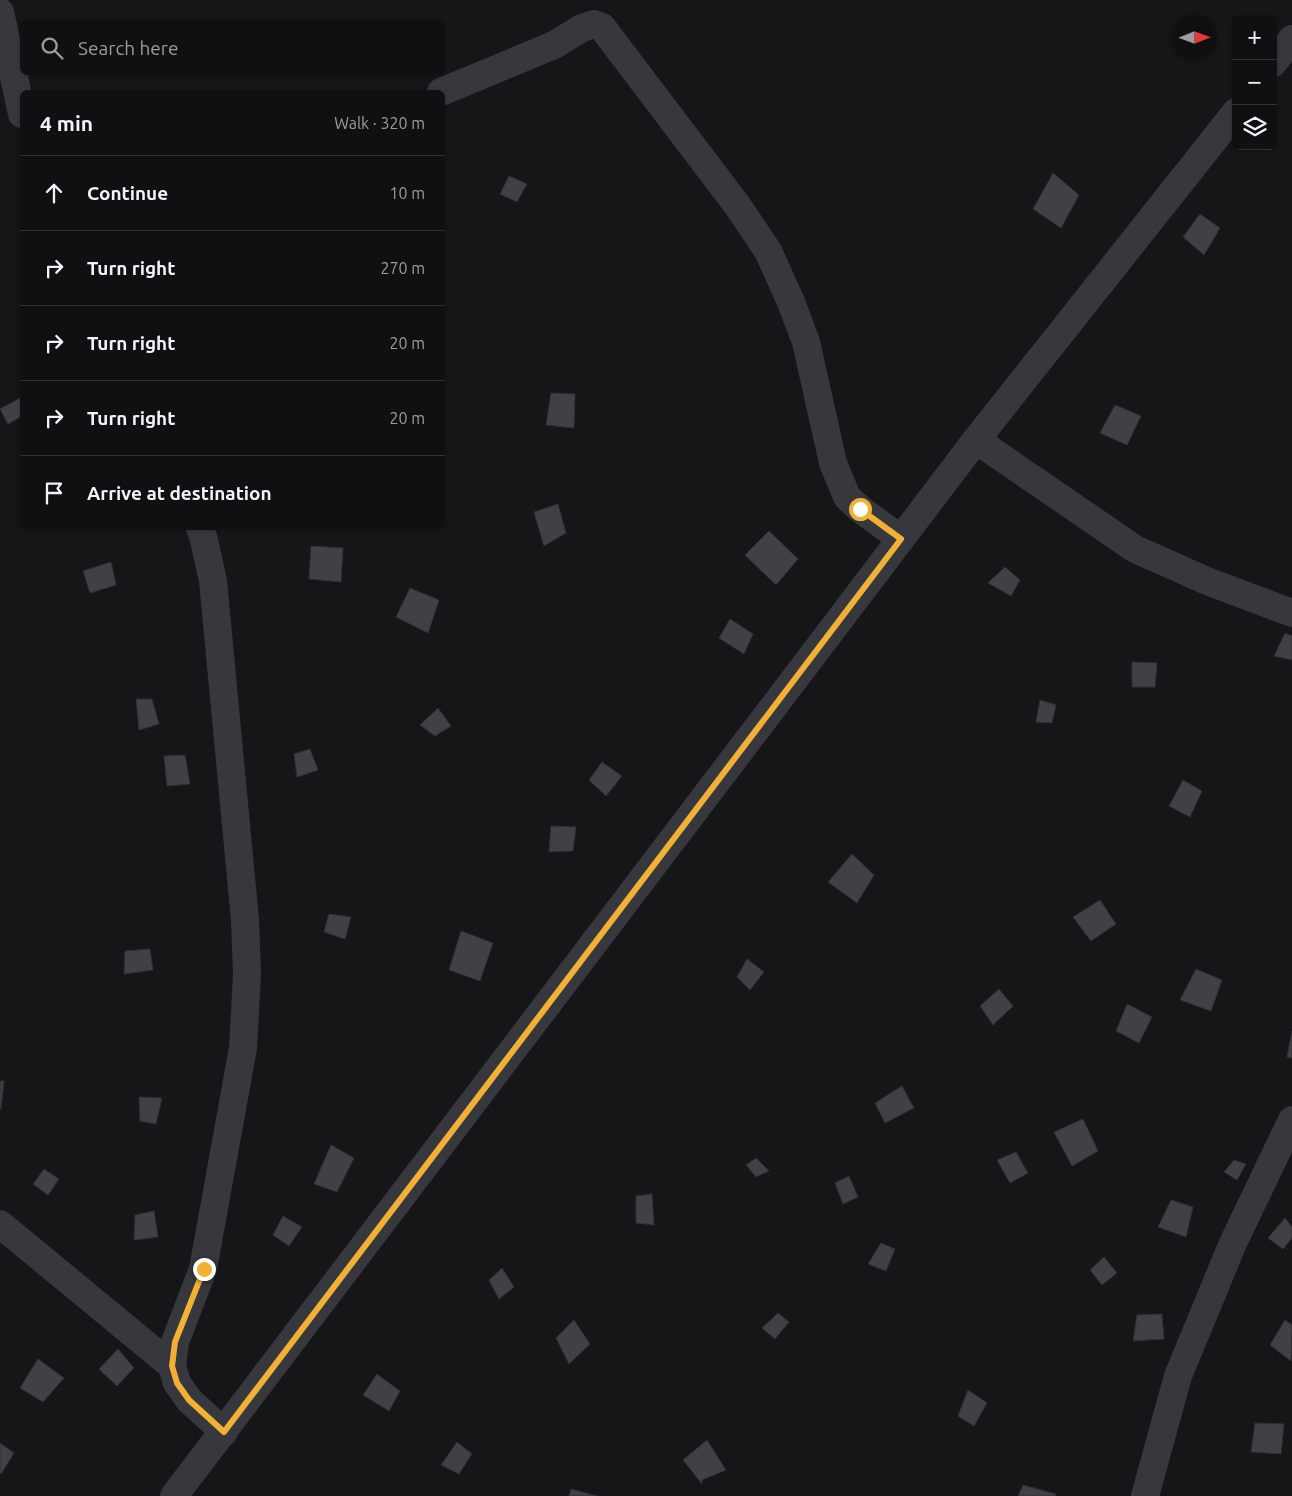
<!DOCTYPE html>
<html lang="en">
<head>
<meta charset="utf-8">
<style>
	body { margin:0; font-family:Ubuntu,sans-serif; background:#1e1e20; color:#f1f3f6 }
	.controls { position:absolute; right:15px; top:15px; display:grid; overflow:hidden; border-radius:8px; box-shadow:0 1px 4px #0004 }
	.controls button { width:45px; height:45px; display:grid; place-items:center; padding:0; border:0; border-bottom:1px solid #303032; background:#101012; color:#f1f3f6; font:25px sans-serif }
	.compass { position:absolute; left:1172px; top:15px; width:45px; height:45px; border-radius:50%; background:#101012; box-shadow:0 1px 4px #0004; rotate:89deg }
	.stop { position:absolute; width:15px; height:15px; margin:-11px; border:4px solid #f2b134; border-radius:50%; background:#fff }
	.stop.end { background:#f2b134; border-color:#fff; box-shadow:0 1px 5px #0008 }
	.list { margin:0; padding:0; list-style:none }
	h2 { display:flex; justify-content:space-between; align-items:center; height:65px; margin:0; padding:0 20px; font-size:21px }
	h2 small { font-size:16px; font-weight:400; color:#9c9d9f }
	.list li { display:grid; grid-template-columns:32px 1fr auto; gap:15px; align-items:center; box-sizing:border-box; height:75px; padding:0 20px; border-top:1px solid #303032 }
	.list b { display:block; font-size:19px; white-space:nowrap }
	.list em { font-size:16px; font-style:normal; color:#9c9d9f }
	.icon { flex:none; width:28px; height:28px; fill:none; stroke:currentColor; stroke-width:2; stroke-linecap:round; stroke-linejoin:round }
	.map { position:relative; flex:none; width:1292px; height:1496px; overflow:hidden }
	.search { position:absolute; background:#101012; box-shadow:0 1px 4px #0004; left:20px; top:20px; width:425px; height:55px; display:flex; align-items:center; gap:12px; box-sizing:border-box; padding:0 18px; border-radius:8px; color:#9c9d9f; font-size:19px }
	.panel { position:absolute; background:#101012; box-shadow:0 1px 4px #0004; left:20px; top:90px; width:425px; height:440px; border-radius:8px }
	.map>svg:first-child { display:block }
	.building { fill:#404145; stroke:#303034 }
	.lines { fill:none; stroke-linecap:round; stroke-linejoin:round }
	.minor { stroke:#37383d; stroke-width:28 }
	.route { stroke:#f2b134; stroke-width:6 }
</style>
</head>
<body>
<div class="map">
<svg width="1292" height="1496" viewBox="0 0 1292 1496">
	<rect width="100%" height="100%" fill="#161618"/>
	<path class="building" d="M1053 173 1079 195 1061 228 1033 209Z
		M509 176 527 184 517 202 500 194Z
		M1200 214 1220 228 1204 255 1183 237Z
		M551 393 575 394 574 428 546 425Z
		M20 398 22 403V416L8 424 0 409Z
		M1115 405 1141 416 1127 445 1100 433Z
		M558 504 566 533 544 546 534 512Z
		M769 531 798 559 776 585 745 555Z
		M311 546 343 548 341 582 309 579Z
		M111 562 116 585 90 593 83 571Z
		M1005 567 1020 580 1011 596 988 583Z
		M410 588 439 600 428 633 396 617Z
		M730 619 753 634 744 654 719 638Z
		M1285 633 1292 636V660L1274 656Z
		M1132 662 1157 663 1155 687H1132Z
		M136 699H152L159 724 139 730Z
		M1040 700 1056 705 1052 723 1036 722Z
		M438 708 451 726 435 736 420 725Z
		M310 749 318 770 297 777 294 754Z
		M185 755 190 784 167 786 164 756Z
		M602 762 622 776 606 796 589 780Z
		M1183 780 1202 791 1190 817 1169 806Z
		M551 826 576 827 573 851 549 852Z
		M852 854 874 875 857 903 828 882Z
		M1100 900 1116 924 1091 941 1073 917Z
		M329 914 351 917 345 939 324 932Z
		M461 931 493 943 480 981 449 970Z
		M150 949 153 970 124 974 125 951Z
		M747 959 764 972 750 990 737 977Z
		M1196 969 1222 980 1211 1011 1180 1000Z
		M999 989 1013 1006 993 1025 980 1006Z
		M1127 1004 1152 1017 1139 1043 1116 1031Z
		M1292 1031V1058L1287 1057Z
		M0 1081H4L1 1109H0Z
		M902 1086 914 1108 885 1123 875 1103Z
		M139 1097 162 1098 156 1124 140 1121Z
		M1083 1119 1098 1151 1072 1166 1054 1132Z
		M331 1145 354 1158 337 1192 314 1184Z
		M1016 1152 1028 1173 1010 1183 997 1160Z
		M756 1158 769 1171 756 1177 746 1165Z
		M1234 1160 1246 1164 1237 1180 1224 1172Z
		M44 1169 59 1179 48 1195 33 1184Z
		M849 1176 858 1197 843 1204 835 1183Z
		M652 1194 654 1225 636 1223V1196Z
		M1171 1200 1193 1207 1186 1237 1158 1227Z
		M154 1211 158 1237 134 1240 135 1215Z
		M283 1216 302 1227 289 1246 273 1235Z
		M1285 1218 1292 1227V1238L1283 1249 1268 1238Z
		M881 1243 895 1249 886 1271 868 1264Z
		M1104 1257 1117 1273 1102 1285 1090 1270Z
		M502 1268 514 1287 499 1299 489 1280Z
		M778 1313 789 1322 775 1339 762 1328Z
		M1162 1314 1164 1339 1133 1341 1137 1315Z
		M574 1320 590 1344 569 1364 556 1338Z
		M1285 1320 1292 1325 1291 1361 1270 1345Z
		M118 1349 134 1368 117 1386 99 1369Z
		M38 1359 64 1378 43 1402 20 1388Z
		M377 1374 400 1391 389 1411 363 1395Z
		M968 1390 987 1403 974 1426 958 1416Z
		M1255 1423 1284 1424 1281 1454 1251 1452Z
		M707 1440 726 1470 702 1480V1484L683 1460Z
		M457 1442 472 1454 459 1474 441 1465Z
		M0 1443 14 1453 1 1474 0 1473Z
		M1023 1485 1056 1494 1055 1496H1018Z
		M571 1489 597 1496H569Z"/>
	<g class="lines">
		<path class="minor" d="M0 12 22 114
			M1273 63 1292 39
			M441 92 554 45 582 28 594 24 602 27 737 205 768 251 791 302 806 342 833 463 847 497 860 509 901 539
			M976 440 1135 549 1207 581 1292 613
			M200 528 204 540 213 581 245 920 247 974 243 1048 203 1269 175 1342 172 1366 177 1383 189 1400 224 1432
			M0 1224 172 1366
			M174 1496 976 440 1236 112
			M1145 1496 1178 1376 1233 1243 1292 1120"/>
	</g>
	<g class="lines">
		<path class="route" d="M204 1269 175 1342 172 1366 177 1383 189 1400 224 1432 901 539 860 509"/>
	</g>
</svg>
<div class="controls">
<button>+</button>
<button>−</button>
<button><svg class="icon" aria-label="layers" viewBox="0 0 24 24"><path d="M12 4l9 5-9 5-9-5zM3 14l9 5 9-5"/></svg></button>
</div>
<svg class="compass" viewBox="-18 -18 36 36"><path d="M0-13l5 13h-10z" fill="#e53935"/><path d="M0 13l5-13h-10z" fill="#9c9d9f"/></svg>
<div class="stop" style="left:860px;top:509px"></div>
<div class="stop end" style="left:204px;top:1269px"></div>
<div class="search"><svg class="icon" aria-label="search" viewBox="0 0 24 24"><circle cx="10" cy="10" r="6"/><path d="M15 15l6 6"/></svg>Search here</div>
<section class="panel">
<h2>4 min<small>Walk · 320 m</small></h2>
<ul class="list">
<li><svg class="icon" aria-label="ahead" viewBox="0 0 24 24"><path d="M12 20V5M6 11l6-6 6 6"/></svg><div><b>Continue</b></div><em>10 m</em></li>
<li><svg class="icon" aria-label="right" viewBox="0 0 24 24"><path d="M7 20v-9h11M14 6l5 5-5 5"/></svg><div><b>Turn right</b></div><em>270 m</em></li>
<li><svg class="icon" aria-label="right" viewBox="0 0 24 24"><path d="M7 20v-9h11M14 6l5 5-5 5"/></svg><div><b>Turn right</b></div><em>20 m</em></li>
<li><svg class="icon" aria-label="right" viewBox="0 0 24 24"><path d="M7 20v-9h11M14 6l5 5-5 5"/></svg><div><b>Turn right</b></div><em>20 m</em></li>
<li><svg class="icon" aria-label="arrive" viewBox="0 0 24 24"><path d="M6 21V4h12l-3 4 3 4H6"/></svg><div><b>Arrive at destination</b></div></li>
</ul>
</section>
</div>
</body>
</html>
